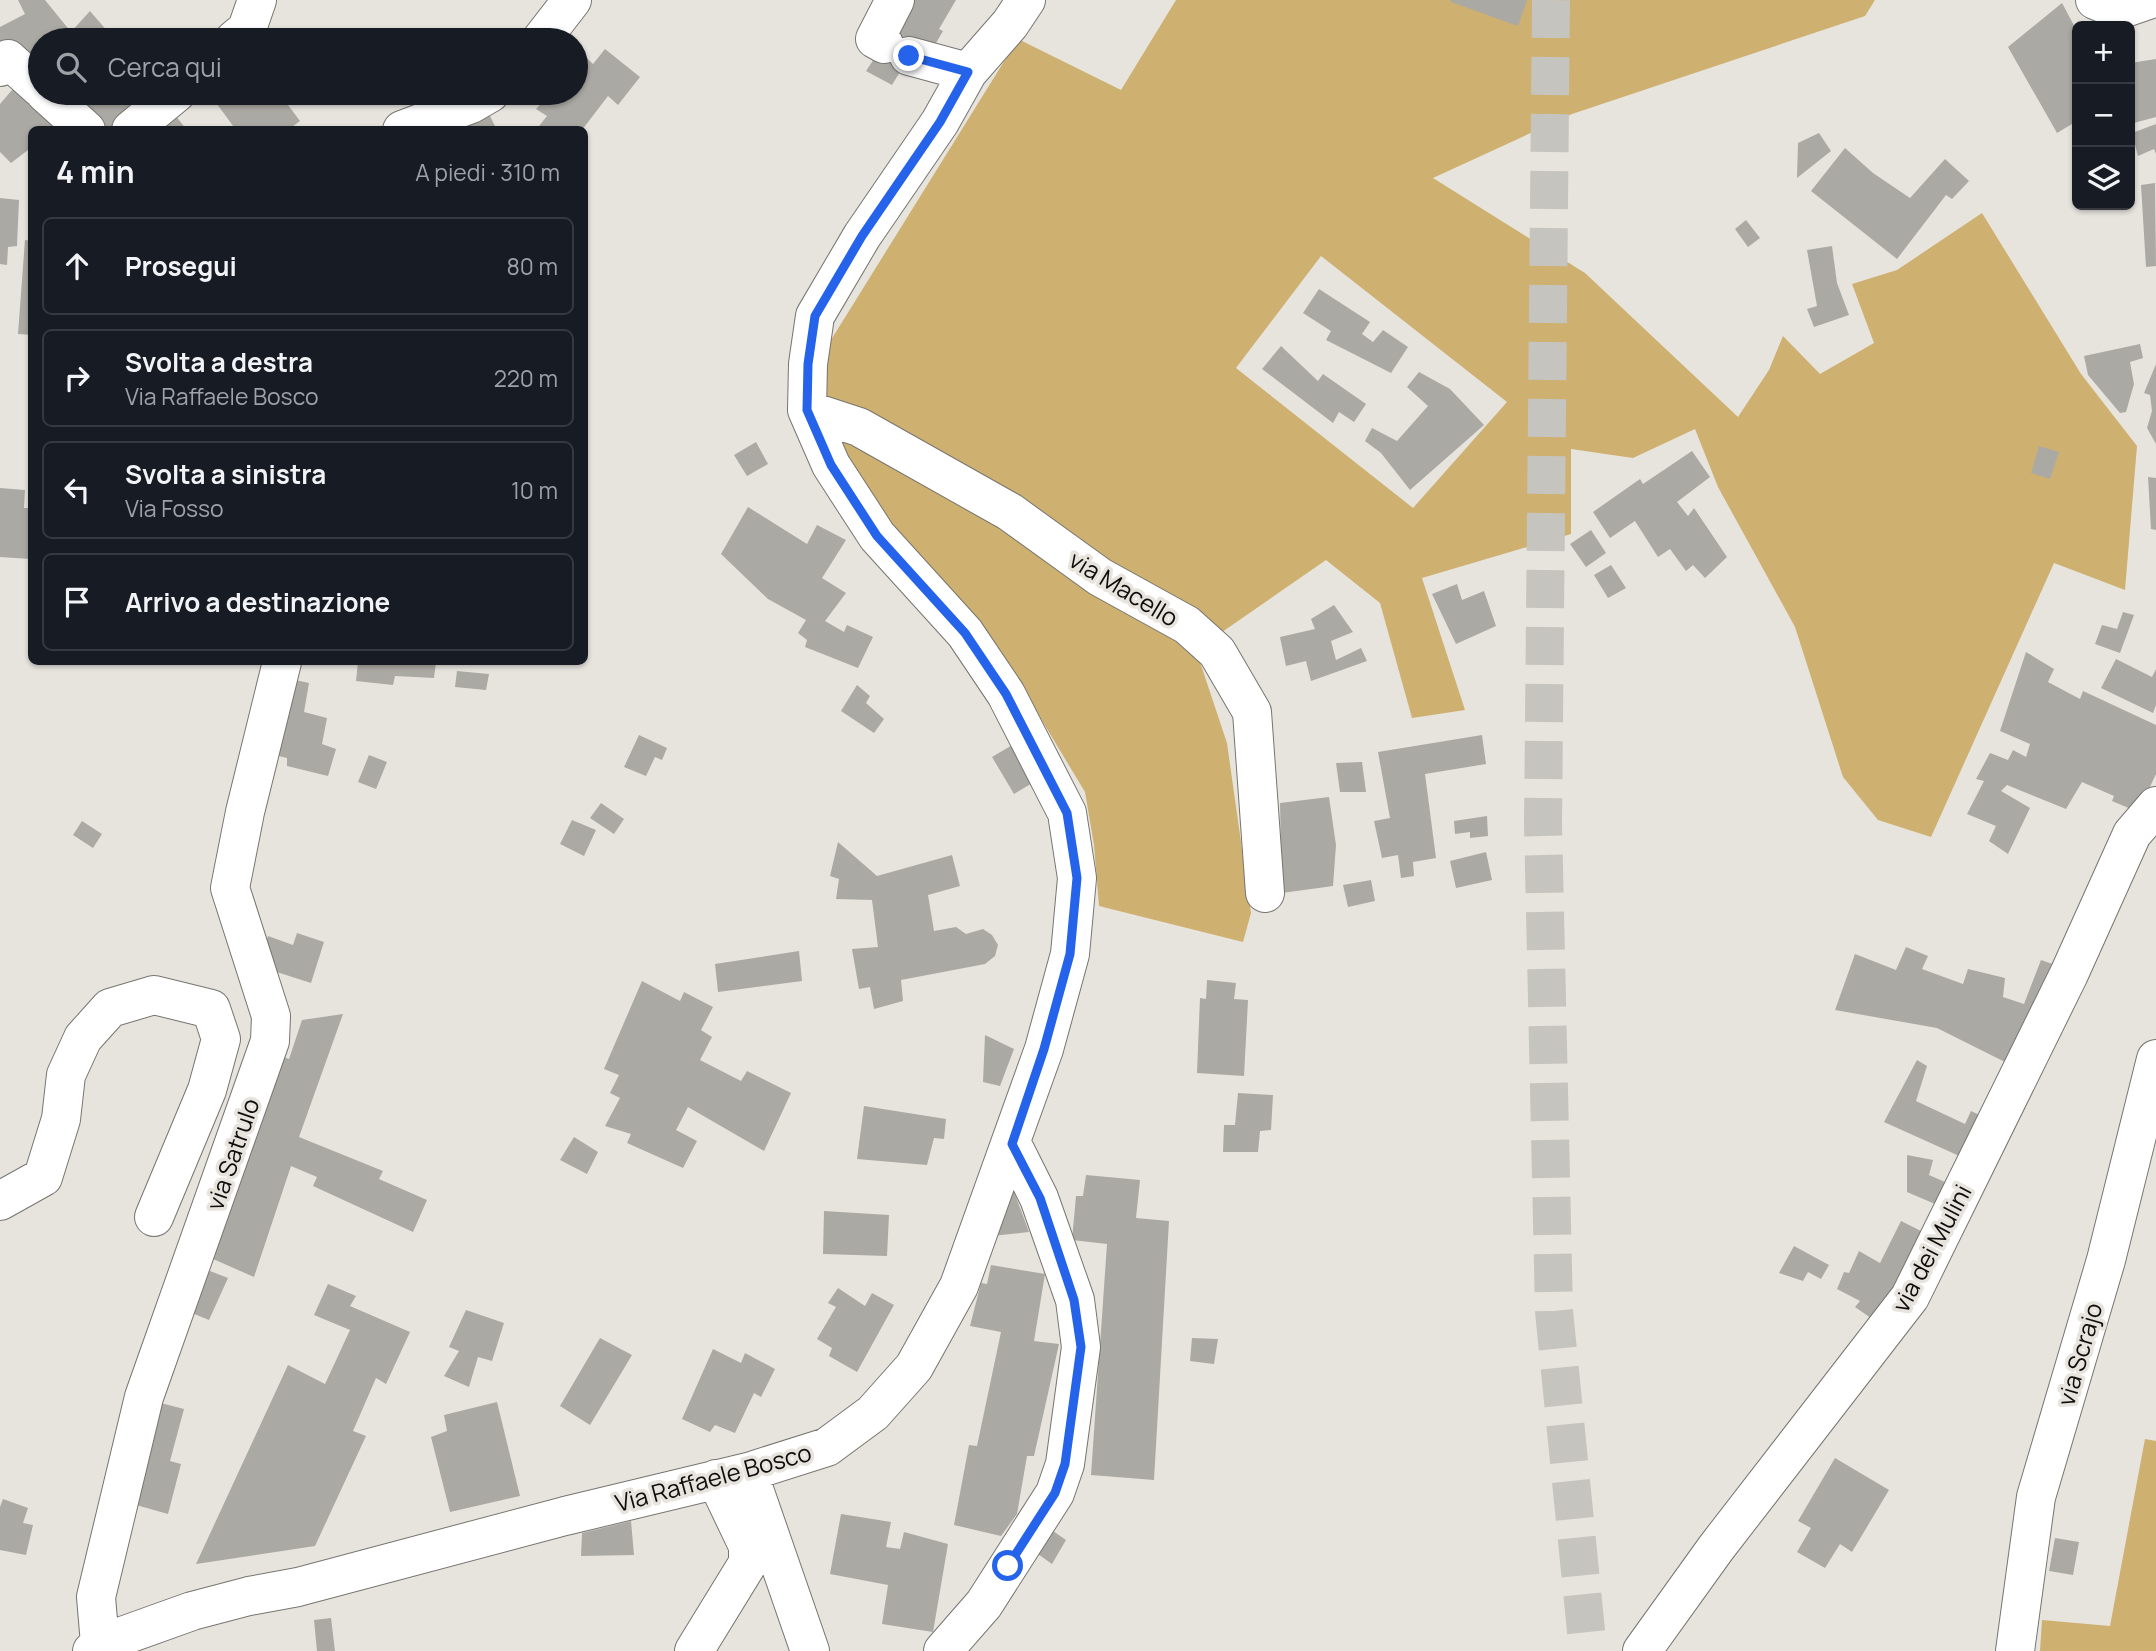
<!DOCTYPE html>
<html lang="it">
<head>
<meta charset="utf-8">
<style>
	body { margin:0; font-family:Manrope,sans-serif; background:#20242c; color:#f1f3f6 }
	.controls { position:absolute; right:21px; top:21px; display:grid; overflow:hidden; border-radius:10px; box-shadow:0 2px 5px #0004 }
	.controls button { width:63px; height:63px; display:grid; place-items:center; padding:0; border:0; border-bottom:2px solid #363941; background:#171b24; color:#f1f3f6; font:35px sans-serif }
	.stop { position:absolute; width:21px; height:21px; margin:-16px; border:5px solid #2563eb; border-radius:50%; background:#fff }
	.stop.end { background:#2563eb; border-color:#fff; box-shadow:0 2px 7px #0008 }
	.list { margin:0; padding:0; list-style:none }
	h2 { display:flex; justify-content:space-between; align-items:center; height:91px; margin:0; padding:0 28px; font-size:30px }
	h2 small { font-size:23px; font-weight:400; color:#9ea1a6 }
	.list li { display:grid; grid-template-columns:46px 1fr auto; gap:21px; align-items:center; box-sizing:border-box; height:98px; margin:0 14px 14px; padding:0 14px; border:2px solid #363941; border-radius:10px }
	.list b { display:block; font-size:26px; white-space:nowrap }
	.list p { margin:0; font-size:23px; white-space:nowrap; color:#9ea1a6 }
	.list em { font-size:23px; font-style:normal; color:#9ea1a6 }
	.icon { flex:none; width:38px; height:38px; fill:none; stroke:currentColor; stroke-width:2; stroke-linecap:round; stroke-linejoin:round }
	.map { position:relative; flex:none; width:2156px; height:1651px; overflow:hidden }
	.search { position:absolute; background:#171b24; box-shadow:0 2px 5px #0004; left:28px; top:28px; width:560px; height:77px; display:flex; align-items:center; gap:18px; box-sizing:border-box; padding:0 24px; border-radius:38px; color:#9ea1a6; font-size:26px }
	.panel { position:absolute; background:#171b24; box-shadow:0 2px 5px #0004; left:28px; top:126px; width:560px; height:539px; border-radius:10px }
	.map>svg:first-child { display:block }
	.forest { fill:#ceb070; fill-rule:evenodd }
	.building { fill:#aba9a3 }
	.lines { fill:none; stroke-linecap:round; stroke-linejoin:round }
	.highway-tunnel { stroke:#c6c4be; stroke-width:38; stroke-dasharray:38 19; stroke-linecap:butt }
	.minor-casing { stroke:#777570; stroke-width:40 }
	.minor { stroke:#fff; stroke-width:38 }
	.route { stroke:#2563eb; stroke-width:9 }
	.labels { text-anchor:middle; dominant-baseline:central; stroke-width:7; stroke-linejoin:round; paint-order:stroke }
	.street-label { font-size:24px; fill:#0e0d0c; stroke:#e7e4de }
</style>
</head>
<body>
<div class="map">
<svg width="2156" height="1651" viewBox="0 0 2156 1651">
	<rect width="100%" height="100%" fill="#e7e4de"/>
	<path class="forest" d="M1176 0H1875L1865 16 1572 114 1433 178 1585 273 1738 417 1769 370 1783 336 1820 374 1874 343 1852 284 1897 270 1982 213 2081 374 2137 446 2125 590 2054 563 1931 837 1878 820 1843 777 1795 627 1718 487 1695 429 1633 458 1571 449V534L1422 578 1465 710 1412 718 1380 603 1326 560 1196 650 1227 743 1251 913 1243 942 1099 906 1094 845 1085 792 1014 674 870 499 822 418 821 356 1018 39 1121 90ZM1321 256 1507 402 1413 508 1236 368Z
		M2145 1439 2156 1441V1651H2040L2042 1620 2110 1626Z"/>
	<path class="building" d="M18 0H45L71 32 90 11 115 40H40V78L0 43V27L25 14Z
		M913 0H956L939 29 943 31 932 50 912 52 892 85 866 71Z
		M1451 0H1527L1518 26 1451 2Z
		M2062 3 2077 31V121L2057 133 2008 47Z
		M605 49 640 77 618 105 608 96 582 130H536L547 116 536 109 546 98 540 93H576V57L580 52 593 64Z
		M2156 59V117L2130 124V63Z
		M18 83 70 130H32V147L11 163 0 152V104Z
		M57 93H118L140 117 115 130H100Z
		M209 93H279L300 121 288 130H236Z
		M485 106 497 130H443Z
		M171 110 187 130H149Z
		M2156 124V154L2154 149 2138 156 2132 133Z
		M1819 133 1831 151 1797 178 1798 143Z
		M1845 148 1873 173 1910 198 1945 159 1969 181 1952 199 1946 195 1897 259 1811 191Z
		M2155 183 2156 266 2146 267 2141 185Z
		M0 198 19 200 17 246 8 247 7 265 0 264Z
		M1746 220 1760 238 1748 247 1735 229Z
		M25 240 32 241V335L18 334Z
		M1832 246 1837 283 1849 315 1814 327 1807 309 1817 306 1807 250Z
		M1319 289 1370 322 1362 334 1373 342 1383 330 1408 347 1391 373 1326 340 1331 331 1303 313Z
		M2140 344 2143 358 2130 362 2134 384 2126 412 2120 413 2088 375 2084 356Z
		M1281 346 1318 381 1323 374 1366 404 1354 422 1339 412 1333 423 1262 369Z
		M2156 364V444L2147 428 2152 411 2150 395 2144 393Z
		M1419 372 1450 389 1484 425 1410 490 1381 453 1365 441 1372 428 1397 441 1428 406 1407 387Z
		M756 442 768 464 747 476 734 455Z
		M2039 446 2059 452 2050 479 2031 473Z
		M1692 451 1710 477 1677 502 1688 516 1694 508 1727 557 1705 578 1693 565 1686 571 1670 549 1658 557 1635 521 1610 538 1593 512 1640 479 1643 484Z
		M2148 477 2156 478V530L2151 529Z
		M0 488 25 490 24 508H32L30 559 0 557Z
		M748 507 807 544 817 525 846 540 822 578 846 593 825 621 844 632 847 625 873 637 858 668 805 647 807 640 798 633 806 620 768 599 721 554Z
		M1591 530 1606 553 1586 567 1570 544Z
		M1611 565 1626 588 1608 598 1594 575Z
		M1457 584 1462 600 1484 591 1496 626 1456 644 1432 594Z
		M1334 605 1353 632 1331 641 1336 660 1361 648 1367 661 1311 681 1306 661 1286 666 1280 637 1315 629 1311 619Z
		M2123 612 2134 615 2120 653 2095 644 2102 625 2117 629Z
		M2026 652 2054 669 2048 682 2080 699 2083 691 2156 725V774L2138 812 2112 801 2114 796 2082 782 2066 809 2007 785 2001 791 2030 808 2008 854 1989 841 1996 826 1967 814 1984 781 1976 779 1990 753 2008 760 2013 750 2026 757 2030 744 2000 731Z
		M2116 659 2152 677 2156 669V705L2153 713 2101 688Z
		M358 662H436L434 678 395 676 393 685 356 681Z
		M457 671 489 674 486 690 455 687Z
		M286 678 309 683 304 712 327 718 322 744 336 749 328 776 287 766V758L266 753Z
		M857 685 870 696 866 703 884 719 874 733 841 711Z
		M639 735 667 748 662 760 655 757 646 776 624 767Z
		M1482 735 1486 764 1425 774 1436 858 1413 862 1414 876 1401 878 1398 855 1382 858 1374 821 1390 818 1378 752Z
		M1014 744 1034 782 1014 794 992 757Z
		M369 755 387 762 376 789 358 782Z
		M1362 762 1366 792H1340L1336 763Z
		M1329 797 1336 845 1333 886 1282 893 1280 803Z
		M601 803 624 819 614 834 590 818Z
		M1487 816 1488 836 1470 838V832L1455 834 1454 821Z
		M572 820 596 830 584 856 560 844Z
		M82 821 102 834 93 848 73 835Z
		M838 842 877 876 952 855 960 886 928 895 934 931 956 927 966 934 983 929 992 935 998 945 995 956 985 964 901 980 903 1001 874 1009 870 987 859 989 852 949 878 947 872 900 836 899 839 879 830 876Z
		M1486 852 1492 880 1456 888 1450 861Z
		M1371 880 1375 901 1348 907 1343 885Z
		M297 933 324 942 311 983 258 966 268 936 293 945Z
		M1906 947 1928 956 1922 969 1963 984 1968 969 2005 978 2003 997 2024 1004 2041 960 2064 968 2015 1067 1937 1028 1835 1010 1855 954 1896 970Z
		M799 951 802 981 718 992 715 964Z
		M1207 980 1236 983 1234 999 1248 1000 1244 1076 1197 1073 1200 998 1206 999Z
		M642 981 680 1001 684 992 713 1007 701 1030 712 1037 700 1060 741 1081 747 1071 791 1093 764 1151 688 1107 676 1130 697 1141 683 1168 627 1143 631 1134 605 1126 620 1098 610 1093 619 1075 604 1069Z
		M343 1014 299 1137 383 1171 379 1179 427 1200 413 1232 313 1186 317 1177 291 1166 254 1277 204 1255 273 1053 289 1059 302 1020Z
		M985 1035 1014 1049 1000 1086 983 1082Z
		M1917 1060 1927 1066 1916 1101 1965 1124 1971 1111 1986 1118 1966 1159 1884 1122Z
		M1238 1093 1273 1095 1271 1130 1260 1131 1258 1152H1223L1224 1125H1235Z
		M864 1106 946 1119 944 1139 934 1138 927 1165 857 1159Z
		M574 1137 598 1152 587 1174 560 1160Z
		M1907 1155 1933 1160 1929 1175 1945 1182 1935 1204 1907 1192Z
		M1086 1175 1140 1180 1136 1218 1169 1221 1154 1480 1091 1475 1107 1244 1072 1240 1076 1196H1083Z
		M1010 1181 1029 1232 992 1236Z
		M824 1211 889 1215 887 1256 823 1254Z
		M1901 1221 1929 1235 1878 1323 1855 1307 1860 1301 1837 1289 1844 1272 1849 1273 1859 1251 1880 1263Z
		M1794 1246 1829 1265 1821 1279 1808 1272 1803 1281 1779 1273Z
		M991 1265 1045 1274 1034 1341 1059 1344 1034 1456H1027L1017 1514 1001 1536 954 1525 969 1445 977 1446 1001 1332 970 1326 981 1283 987 1284Z
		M200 1267 228 1278 209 1320 182 1309Z
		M328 1284 356 1296 350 1306 410 1332 386 1384 376 1378 353 1431 366 1436 315 1546 196 1564 288 1365 325 1384 350 1330 314 1315Z
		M838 1288 865 1306 872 1293 894 1305 857 1372 829 1356 832 1348 817 1339 836 1307 828 1303Z
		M466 1310 504 1323 492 1361 478 1357 469 1387 444 1376 459 1351 449 1347Z
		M600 1338 632 1355 590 1425 560 1406Z
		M1192 1338 1218 1339 1214 1364 1190 1361Z
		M713 1349 741 1363 745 1353 775 1369 761 1397 754 1393 735 1433 715 1425 710 1432 682 1419Z
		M149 1400 184 1409 170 1461 181 1464 168 1514 122 1501Z
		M497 1402 520 1496 450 1512 431 1437 447 1431 444 1415Z
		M1835 1458 1889 1490 1852 1552 1840 1544 1825 1568 1797 1552 1811 1528 1798 1521Z
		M3 1499 28 1508 23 1523 33 1525 26 1555 0 1550V1507Z
		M841 1514 891 1522 886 1547 900 1549 904 1532 948 1544 933 1632 882 1624 888 1585 830 1574Z
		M631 1521 634 1555 581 1556 582 1533Z
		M1043 1524 1066 1540 1052 1564 1028 1547Z
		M2055 1538 2079 1542 2073 1575 2049 1571Z
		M331 1618 335 1651H317L314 1620Z"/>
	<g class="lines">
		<path class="highway-tunnel" d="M1551 0 1543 823 1554 1311 1588 1651"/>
		<defs>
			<path id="minor" d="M2095 0 2119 10 2148 0
				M234 40 247 29 257 0
				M541 40 572 0
				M884 44 875 39 895 0
				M909 56 968 72
				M0 67 8 59 40 88
				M45 93 86 130
				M131 130 176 93
				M402 130 471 104 490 93
				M807 410 859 427 1010 512 1100 577 1187 625 1217 652 1252 712 1265 893
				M0 1201 43 1177 61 1119 66 1075 83 1038 110 1008 154 995 211 1009 221 1039 207 1090 154 1217
				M748 1472 810 1651
				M100 1644 96 1597 144 1397 270 1041 271 1016 230 888 245 812 282 662
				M92 1651 100 1644 192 1611 249 1596 298 1587 565 1516 748 1472 827 1447 873 1413 914 1367 959 1286 1044 1049 1070 954 1077 878 1067 813 1006 694 965 633 877 536 831 465 807 410 808 364 815 316 862 236 940 122 968 72 1010 24 1026 0
				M694 1651 748 1563V1546L716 1479
				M943 1651 984 1604 1055 1493 1065 1464 1081 1347 1075 1300 1039 1198 1012 1144
				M1642 1651 1716 1548 1910 1297 2069 974 2132 834 2156 806
				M2015 1651 2036 1497 2106 1260 2156 1059"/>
		</defs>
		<use href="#minor" class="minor-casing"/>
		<use href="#minor" class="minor"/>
	</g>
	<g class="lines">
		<path class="route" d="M909 56 968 72 940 122 862 236 815 316 808 364 807 410 831 465 877 536 965 633 1006 694 1067 813 1077 878 1070 954 1044 1049 1012 1144 1040 1198 1074 1300 1081 1347 1065 1464 1055 1493 1008 1566"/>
	</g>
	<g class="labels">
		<g class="street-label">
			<text transform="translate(1124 588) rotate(31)">via Macello</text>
			<text transform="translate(232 1154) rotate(-71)">via Satrulo</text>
			<text transform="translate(1931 1248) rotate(-62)">via dei Mulini</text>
			<text transform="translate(2079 1354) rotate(-74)">via Scrajo</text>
			<text transform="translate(713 1477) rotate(-15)">Via Raffaele Bosco</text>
		</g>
	</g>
</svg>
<div class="controls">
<button>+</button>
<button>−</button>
<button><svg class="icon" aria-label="layers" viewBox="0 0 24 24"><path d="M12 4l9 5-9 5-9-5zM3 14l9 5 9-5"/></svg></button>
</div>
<div class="stop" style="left:1008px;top:1566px"></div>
<div class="stop end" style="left:909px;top:56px"></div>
<div class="search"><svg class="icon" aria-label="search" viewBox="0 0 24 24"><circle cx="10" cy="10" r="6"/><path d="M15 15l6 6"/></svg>Cerca qui</div>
<section class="panel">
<h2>4 min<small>A piedi · 310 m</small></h2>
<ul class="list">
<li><svg class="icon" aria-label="ahead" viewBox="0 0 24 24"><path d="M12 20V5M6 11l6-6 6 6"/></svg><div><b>Prosegui</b></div><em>80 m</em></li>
<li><svg class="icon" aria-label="right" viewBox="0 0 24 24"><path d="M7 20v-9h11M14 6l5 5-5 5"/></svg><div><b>Svolta a destra</b><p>Via Raffaele Bosco</p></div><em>220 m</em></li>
<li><svg class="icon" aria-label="left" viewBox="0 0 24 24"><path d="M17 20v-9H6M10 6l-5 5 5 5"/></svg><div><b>Svolta a sinistra</b><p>Via Fosso</p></div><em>10 m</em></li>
<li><svg class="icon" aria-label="arrive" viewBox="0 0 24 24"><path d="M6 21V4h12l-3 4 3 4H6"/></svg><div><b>Arrivo a destinazione</b></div></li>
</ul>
</section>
</div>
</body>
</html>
